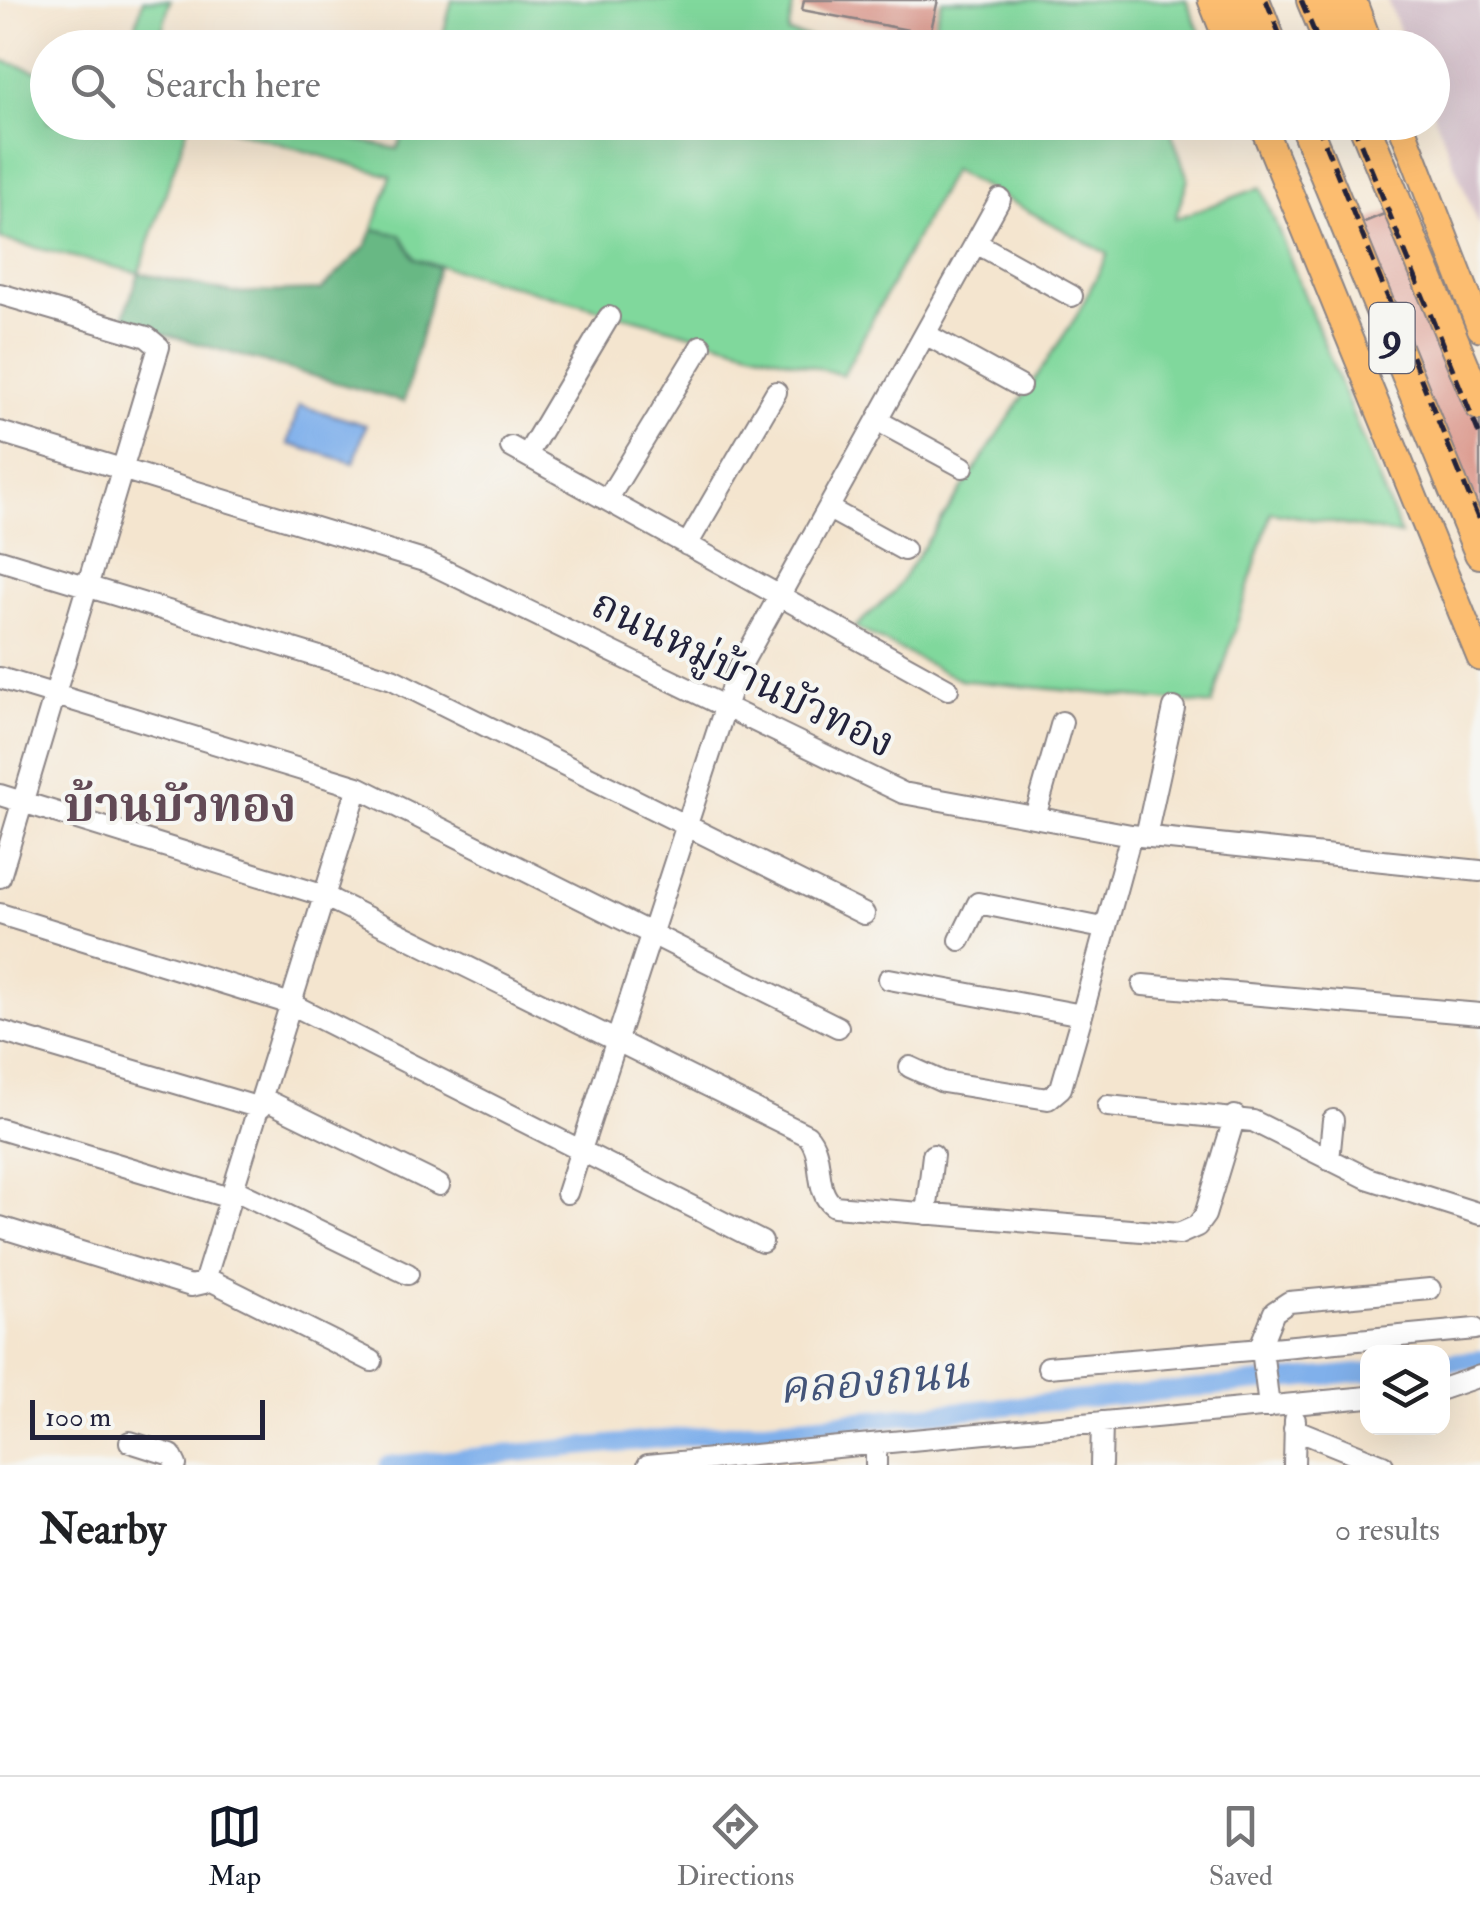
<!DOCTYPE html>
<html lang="en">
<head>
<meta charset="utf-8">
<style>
	body { margin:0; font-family:"IM FELL Double Pica","Noto Serif Thai",serif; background:#f2f2f2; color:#202124 }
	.controls { position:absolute; right:30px; bottom:30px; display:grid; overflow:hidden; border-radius:20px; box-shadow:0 10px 40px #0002 }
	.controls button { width:90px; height:90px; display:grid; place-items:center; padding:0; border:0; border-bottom:2px solid #e0e0e0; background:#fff; color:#202124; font:50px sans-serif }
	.scale { position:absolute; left:30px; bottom:25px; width:235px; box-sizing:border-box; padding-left:10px; border:5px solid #22223b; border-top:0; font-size:28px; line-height:35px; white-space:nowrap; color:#22223b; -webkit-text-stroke:8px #f6f6f2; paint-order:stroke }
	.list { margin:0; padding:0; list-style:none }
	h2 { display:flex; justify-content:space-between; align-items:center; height:130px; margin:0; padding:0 40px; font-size:42px }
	h2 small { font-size:32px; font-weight:400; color:#757577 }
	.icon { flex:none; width:55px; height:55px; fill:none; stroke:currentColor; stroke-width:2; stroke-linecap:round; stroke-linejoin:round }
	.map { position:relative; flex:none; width:1480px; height:1465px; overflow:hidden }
	.search { position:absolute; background:#fff; box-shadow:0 10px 40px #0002; left:30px; right:30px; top:30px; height:110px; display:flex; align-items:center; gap:25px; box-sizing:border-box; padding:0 35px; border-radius:55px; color:#757577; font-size:38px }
	.sheet { height:310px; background:#fff }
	nav { display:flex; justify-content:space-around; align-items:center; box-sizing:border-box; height:140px; border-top:2px solid #e0e0e0; background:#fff; font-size:28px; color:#757577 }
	nav a { display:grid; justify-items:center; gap:5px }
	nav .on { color:#111827 }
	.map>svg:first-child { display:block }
	.industrial { fill:#d2bdc8 }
	.green { fill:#80d89c; stroke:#517d6c; stroke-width:2.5 }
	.forest { fill:#68b884; stroke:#456d60; stroke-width:2.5 }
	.water { fill:#80b0eb; stroke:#516993; stroke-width:2.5 }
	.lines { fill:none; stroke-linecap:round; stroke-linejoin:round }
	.canal { stroke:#80b0eb; stroke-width:18 }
	.building { fill:#da9488 }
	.minor-casing { stroke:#8b8485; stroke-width:24 }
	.major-casing { stroke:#8b8485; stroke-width:29 }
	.highway-casing { stroke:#8b8485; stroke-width:34 }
	.minor { stroke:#fff; stroke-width:20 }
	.major { stroke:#fcbd6f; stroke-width:25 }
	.highway { stroke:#fcbd6f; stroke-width:30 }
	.rail { stroke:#22223b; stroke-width:5; stroke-dasharray:15 8; stroke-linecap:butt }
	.labels { text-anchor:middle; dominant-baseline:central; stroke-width:8; stroke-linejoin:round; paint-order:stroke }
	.shield { fill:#f6f6f2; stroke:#626272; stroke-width:2.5 }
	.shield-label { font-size:40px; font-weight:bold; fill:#22223b }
	.street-label { font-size:42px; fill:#22223b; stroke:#f6f6f2 }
	.water-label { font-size:45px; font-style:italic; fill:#435479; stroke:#f6f6f2 }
	.quarter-label { font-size:48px; font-weight:bold; fill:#624a56; stroke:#f6f6f2 }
</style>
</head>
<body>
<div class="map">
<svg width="1480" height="1465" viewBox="0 0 1480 1465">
	<rect width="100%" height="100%" fill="#f6f6f2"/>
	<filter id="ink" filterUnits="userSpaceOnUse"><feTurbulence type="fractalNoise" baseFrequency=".01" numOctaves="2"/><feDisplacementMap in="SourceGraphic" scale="20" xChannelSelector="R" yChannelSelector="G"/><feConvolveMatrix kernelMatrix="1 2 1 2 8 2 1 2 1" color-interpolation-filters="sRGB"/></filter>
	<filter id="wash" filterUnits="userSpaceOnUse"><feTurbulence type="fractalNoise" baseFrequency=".0048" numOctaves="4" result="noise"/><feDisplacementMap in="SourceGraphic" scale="40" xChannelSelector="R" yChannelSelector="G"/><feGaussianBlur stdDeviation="2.25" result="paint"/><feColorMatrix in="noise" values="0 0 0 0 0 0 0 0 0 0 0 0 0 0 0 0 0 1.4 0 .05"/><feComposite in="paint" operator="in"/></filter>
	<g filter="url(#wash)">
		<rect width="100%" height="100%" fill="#f4e5cf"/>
		<path class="industrial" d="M1387 0H1480V228L1433 112 1432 48 1406 47Z"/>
		<path class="green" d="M143 0H170L158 47H130Z
			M452 0H794L788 33 856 47H440Z
			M942 0H1186L1206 47H928Z
			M0 60 47 74 48 122 189 123 139 273 0 239Z
			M410 122 1168 123 1188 179 1175 219 1261 187 1401 535 1271 512 1212 705 960 680 855 627 893 593 1076 317 1108 254 952 170 843 375 415 259 401 235 373 229 391 176 209 123H283L397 149Z"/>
		<path class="forest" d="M373 229 401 235 415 259 438 267 404 402 122 322 139 273 233 293 321 290 366 246Z"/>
		<path class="water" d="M299 405 366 425 354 463 288 444Z"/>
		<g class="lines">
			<path class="canal" d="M1442 1363 1480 1359
				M388 1465 1368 1372"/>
		</g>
		<g id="blocks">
			<path class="building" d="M804 0H938L930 34 802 10Z
				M1394 210 1480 420V539L1352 227Z"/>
		</g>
	</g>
	<g filter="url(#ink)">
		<use href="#blocks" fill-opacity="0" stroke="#8b8485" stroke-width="2.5"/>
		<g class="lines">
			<defs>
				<path id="minor" d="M978 244 1072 296
					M0 294 147 337 159 347 0 877
					M927 335 1020 386
					M878 421 963 467
					M0 432 427 562 903 793 1131 835 1480 871
					M511 447 948 689
					M527 455 609 317
					M607 500 701 346
					M829 509 904 550
					M687 545 776 392
					M0 560 392 679 864 914
					M0 678 358 787 838 1027
					M0 795 322 895 807 1135C826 1155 812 1190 834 1206L1179 1234 1197 1226 1205 1215 1235 1116
					M1035 817 1062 722
					M1146 836 1174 708
					M0 914 291 1004 762 1242
					M960 940 978 903 1103 928
					M889 979 1082 1015 1131 835
					M1143 985 1480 1014
					M0 1031 260 1108
					M910 1067 943 1082 1048 1099 1061 1088 1082 1015
					M264 1099 439 1185
					M1108 1106 1253 1121 1367 1178 1480 1214
					M0 1129 230 1198
					M1329 1160 1333 1120
					M233 1189 408 1274
					M567 1193 736 674 1000 199
					M926 1214 933 1155
					M0 1227 191 1286 204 1283 358 787
					M206 1278 372 1361
					M1259 1349 1274 1312 1289 1302 1430 1289
					M1262 1349 1475 1329
					M1048 1367 1262 1349 1269 1407
					M1442 1389 1480 1376
					M1294 1429 1383 1465
					M130 1442 171 1455 176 1465
					M876 1444V1465
					M648 1465 1368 1397
					M1101 1465 1102 1422
					M1294 1465 1295 1420"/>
				<path id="major" d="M1211 0 1230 48
					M1234 0 1254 48
					M1333 0 1354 48
					M1353 0 1371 48
					M1261 122 1480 658
					M1400 122 1480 328"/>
				<path id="highway" d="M1254 0 1273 48
					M1312 0 1332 48
					M1304 122 1480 553
					M1363 122 1480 405"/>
			</defs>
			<use href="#minor" class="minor-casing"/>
			<use href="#major" class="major-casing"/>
			<use href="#highway" class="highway-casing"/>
			<use href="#minor" class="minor"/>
			<use href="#major" class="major"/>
			<use href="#highway" class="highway"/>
			<path class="rail" d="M1266 0 1285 48
				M1301 0 1321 48
				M1316 122 1480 523
				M1352 122 1480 436"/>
		</g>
	</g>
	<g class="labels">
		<rect class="shield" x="1369.5" y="303" width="45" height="70" rx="8"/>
		<g class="shield-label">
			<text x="1392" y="338">9</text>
		</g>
		<g class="street-label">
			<text transform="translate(743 674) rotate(26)">ถนนหมู่บ้านบัวทอง</text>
		</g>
		<g class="water-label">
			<text transform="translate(874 1381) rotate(-5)">คลองถนน</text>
		</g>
		<g class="quarter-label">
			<text x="180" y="806">บ้านบัวทอง</text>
		</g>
	</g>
</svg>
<div class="controls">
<button><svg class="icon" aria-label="layers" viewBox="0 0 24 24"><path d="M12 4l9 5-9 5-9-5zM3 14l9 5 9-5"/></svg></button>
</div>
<div class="scale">100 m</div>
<div class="search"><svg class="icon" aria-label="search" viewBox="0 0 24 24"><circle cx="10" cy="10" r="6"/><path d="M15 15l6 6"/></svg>Search here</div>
</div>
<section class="sheet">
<h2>Nearby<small>0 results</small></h2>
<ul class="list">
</ul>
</section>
<nav>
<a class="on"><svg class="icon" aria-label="map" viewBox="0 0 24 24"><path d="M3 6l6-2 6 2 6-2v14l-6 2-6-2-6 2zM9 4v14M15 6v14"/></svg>Map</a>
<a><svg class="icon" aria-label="directions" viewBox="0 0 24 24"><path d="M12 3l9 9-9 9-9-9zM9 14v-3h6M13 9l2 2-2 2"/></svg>Directions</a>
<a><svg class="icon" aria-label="saved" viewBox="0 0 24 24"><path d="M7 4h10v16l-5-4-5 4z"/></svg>Saved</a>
</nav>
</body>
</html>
